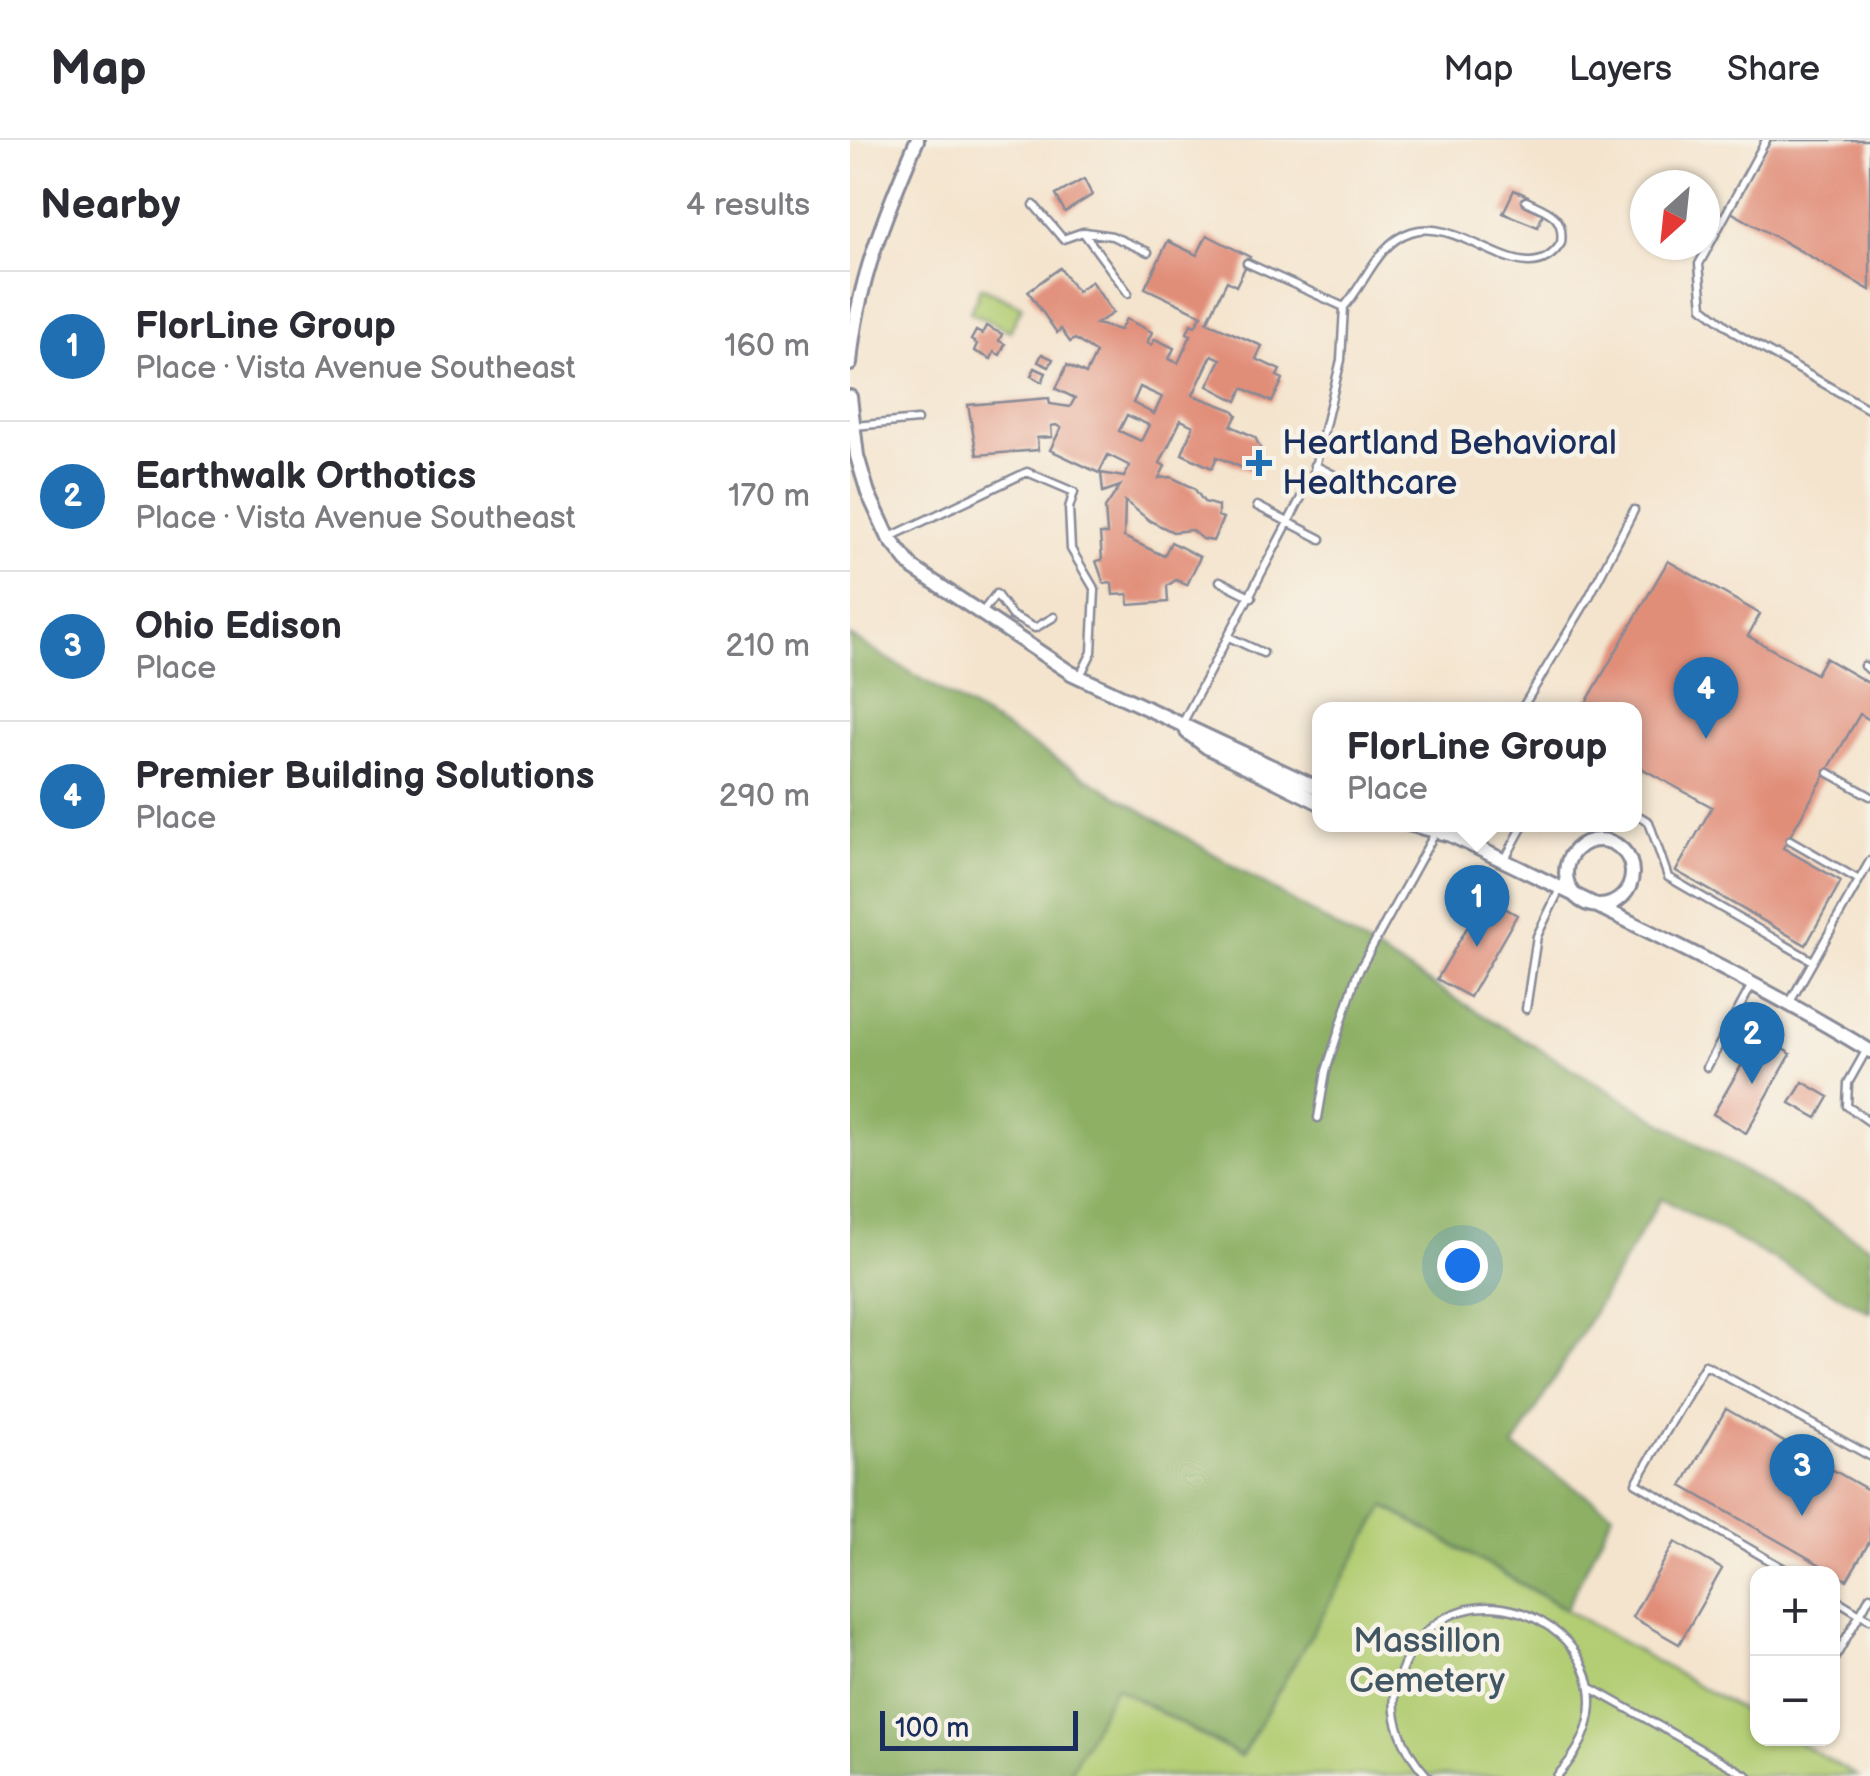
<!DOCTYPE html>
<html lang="en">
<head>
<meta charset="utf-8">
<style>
	body { margin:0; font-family:"Balsamiq Sans",sans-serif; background:#f2f2f3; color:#2b2b33 }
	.controls { position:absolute; right:30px; bottom:30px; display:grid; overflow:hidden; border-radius:20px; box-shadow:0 2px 8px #0004 }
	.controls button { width:90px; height:90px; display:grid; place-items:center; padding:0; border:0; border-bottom:2px solid #e1e1e2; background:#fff; color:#2b2b33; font:50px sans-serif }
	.compass { position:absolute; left:780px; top:30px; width:90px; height:90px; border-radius:50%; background:#fff; box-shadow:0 2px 8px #0004; rotate:207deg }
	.scale { position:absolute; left:30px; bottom:25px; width:198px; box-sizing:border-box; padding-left:10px; border:5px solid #1b2f5e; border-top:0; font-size:28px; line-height:35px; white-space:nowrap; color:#1b2f5e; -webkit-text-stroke:8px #f7f3e8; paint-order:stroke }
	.you { position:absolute; left:612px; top:1125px; width:35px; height:35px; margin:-25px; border:8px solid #fff; border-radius:50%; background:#1a73e8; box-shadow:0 0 0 15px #1a73e833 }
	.badge { display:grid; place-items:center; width:65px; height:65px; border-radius:50%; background:#1f6fb2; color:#fff; font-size:32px; font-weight:700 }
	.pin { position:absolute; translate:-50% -82px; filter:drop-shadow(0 2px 5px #0008) }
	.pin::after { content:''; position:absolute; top:52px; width:35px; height:30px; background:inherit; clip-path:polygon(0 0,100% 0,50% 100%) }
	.popup { position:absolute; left:462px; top:562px; width:330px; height:130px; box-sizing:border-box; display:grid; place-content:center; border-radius:20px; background:#fff; filter:drop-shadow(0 2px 8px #0005); font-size:32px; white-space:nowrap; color:#7c7c81 }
	.popup b { font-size:38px; color:#2b2b33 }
	.popup::after { content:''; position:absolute; left:50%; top:100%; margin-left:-20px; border:20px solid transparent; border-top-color:#fff }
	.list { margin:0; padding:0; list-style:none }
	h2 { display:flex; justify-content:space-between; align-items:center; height:130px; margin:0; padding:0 40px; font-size:42px }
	h2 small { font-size:32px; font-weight:400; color:#7c7c81 }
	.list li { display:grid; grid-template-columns:65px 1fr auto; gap:30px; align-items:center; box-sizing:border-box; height:150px; padding:0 40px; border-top:2px solid #e1e1e2 }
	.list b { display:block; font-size:38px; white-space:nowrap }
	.list p { margin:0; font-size:32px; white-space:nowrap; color:#7c7c81 }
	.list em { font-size:32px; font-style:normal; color:#7c7c81 }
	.map { position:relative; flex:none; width:1020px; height:1636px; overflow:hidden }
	header { display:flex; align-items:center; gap:60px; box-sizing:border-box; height:140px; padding:0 50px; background:#fff; border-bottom:2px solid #e1e1e2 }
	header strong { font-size:48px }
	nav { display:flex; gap:55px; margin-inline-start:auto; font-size:35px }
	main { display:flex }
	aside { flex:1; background:#fff }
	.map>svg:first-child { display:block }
	.green { fill:#b2cd73; stroke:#667e68; stroke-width:2.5 }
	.forest { fill:#8db065; stroke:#547062; stroke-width:2.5 }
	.building { fill:#e18e79; fill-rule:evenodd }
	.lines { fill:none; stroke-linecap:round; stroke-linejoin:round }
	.service-casing { stroke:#888a96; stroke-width:11 }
	.minor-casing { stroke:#888a96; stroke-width:18 }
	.service { stroke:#fff; stroke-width:6 }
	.minor { stroke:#fff; stroke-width:12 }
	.poi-dot { fill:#1f6fb2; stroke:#f7f3e8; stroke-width:4 }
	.labels { text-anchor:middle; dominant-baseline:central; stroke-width:9; stroke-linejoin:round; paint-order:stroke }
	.poi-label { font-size:35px; fill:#1b2f5e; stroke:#f7f3e8; text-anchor:start }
	.park-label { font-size:35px; fill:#415663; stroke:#f7f3e8 }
</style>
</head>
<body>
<header>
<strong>Map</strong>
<nav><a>Map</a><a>Layers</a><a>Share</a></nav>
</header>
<main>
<aside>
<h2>Nearby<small>4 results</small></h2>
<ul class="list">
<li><span class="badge">1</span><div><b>FlorLine Group</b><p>Place · Vista Avenue Southeast</p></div><em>160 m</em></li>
<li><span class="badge">2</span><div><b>Earthwalk Orthotics</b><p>Place · Vista Avenue Southeast</p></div><em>170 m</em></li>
<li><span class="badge">3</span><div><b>Ohio Edison</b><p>Place</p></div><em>210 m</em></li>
<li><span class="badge">4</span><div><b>Premier Building Solutions</b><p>Place</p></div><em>290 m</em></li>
</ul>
</aside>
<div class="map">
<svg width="1020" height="1636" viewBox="0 0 1020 1636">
	<rect width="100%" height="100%" fill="#f7f3e8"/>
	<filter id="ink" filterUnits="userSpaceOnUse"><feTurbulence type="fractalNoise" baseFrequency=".01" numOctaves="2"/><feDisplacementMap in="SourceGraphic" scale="20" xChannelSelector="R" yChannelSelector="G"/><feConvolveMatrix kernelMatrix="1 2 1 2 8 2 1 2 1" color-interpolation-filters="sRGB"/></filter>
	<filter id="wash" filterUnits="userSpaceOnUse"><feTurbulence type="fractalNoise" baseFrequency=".0048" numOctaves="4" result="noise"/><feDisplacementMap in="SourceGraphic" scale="40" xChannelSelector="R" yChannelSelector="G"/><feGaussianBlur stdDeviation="2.25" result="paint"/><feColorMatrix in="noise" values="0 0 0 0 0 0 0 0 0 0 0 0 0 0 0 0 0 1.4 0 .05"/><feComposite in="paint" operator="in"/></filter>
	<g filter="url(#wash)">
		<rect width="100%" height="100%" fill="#f4e4cd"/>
		<path class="green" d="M131 147 172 166 160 191 120 172Z
			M534 1366 907 1579 908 1598 942 1599 1007 1636H218L264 1547 391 1617Z"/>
		<path class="forest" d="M0 496 1020 1107V1172L811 1058 664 1307 763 1373 716 1469 535 1366 391 1616 265 1547 218 1636H0Z"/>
		<g id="blocks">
			<path class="building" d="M921 0H1020V150L881 72Z
				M234 39 242 55 215 72 206 55Z
				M664 50 678 56 674 65 693 73 688 87 653 73Z
				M357 95 400 117 386 146 377 141 357 182 412 206 406 219 430 230 427 236 433 239 422 262 393 248 387 261 358 246 371 219 362 215 343 255 383 270 387 275 381 286 405 297 410 308 400 331 367 317 362 328 332 314 343 286 331 280 310 323 315 326 309 338 321 337 344 348 354 362 368 366V376L373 378 363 401 353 399 341 390 323 392 300 381 275 361 274 397 314 416 321 402 350 417 337 445 326 440 317 446 318 462 279 465 278 454 263 455 262 443 254 444 246 421 252 420 250 394H257L255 368 270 346 253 352 251 333 274 337 280 326 258 315 249 333 200 310 211 288 206 285 201 286 202 297 187 298 188 310 127 315 118 265 199 258 200 264 220 267 225 258 206 249 217 225 236 234 246 213 225 199 220 202 211 189 207 193 178 151 210 128 227 152 241 141 263 173 246 184 270 190 276 179 302 192 297 203 302 205 305 199 324 208 319 219 328 223 341 195 337 193 341 184 345 186 352 175 295 148 318 101 347 115ZM290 247 312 257 304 274 283 263ZM277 275 299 285 291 301 269 291Z
				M136 186 152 194 149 201 155 204 150 215 144 212 141 219 124 211 127 204 121 200 126 191 132 194Z
				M192 214 203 219 199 227 188 222Z
				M185 228 196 233 192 242 181 236Z
				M818 421 910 474 898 496 966 534 975 518 1020 544V580L1010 574 933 708 991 741 956 805 826 731 862 667 784 624V570H732Z
				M635 757 667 775 620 857 587 839Z
				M909 895 941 914 896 993 863 974Z
				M953 942 979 957 967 978 940 963Z
				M876 1269 1020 1351V1401L997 1440 832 1346Z
				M825 1402 872 1429 829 1504 782 1477Z"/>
		</g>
	</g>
	<g filter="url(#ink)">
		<use href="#blocks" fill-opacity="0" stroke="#888a96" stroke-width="2.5"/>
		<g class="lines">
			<defs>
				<path id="service" d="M916 0 849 124 853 167 887 194 1020 270
					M184 65 213 99 233 92 278 153
					M235 92 262 96 298 112
					M397 123 494 167C516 143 527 103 561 92 612 74 677 158 711 103 715 75 697 71 676 61
					M5 286 67 280
					M464 325 500 343
					M407 366 471 399
					M40 397 177 332 224 352 219 368 221 409 245 450 242 512 230 536
					M370 441 402 457
					M130 475 146 454 162 476 185 488 204 477
					M381 498 413 513
					M1014 526 1020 530
					M671 570 739 457 784 370
					M331 586 463 335 491 220 494 167
					M979 633 1020 656
					M784 673 799 682 818 737 963 821
					M940 700 1009 740
					M654 721 674 684
					M940 862 1020 721
					M676 869 687 796 709 751
					M1016 911 998 943 997 966 1020 982
					M857 927 903 843
					M468 978 476 931 507 834 585 693
					M943 1434 786 1343 855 1225 1020 1316
					M1020 1456 1010 1474 1020 1479
					M982 1457 1010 1474 982 1523
					M743 1549 898 1636
					M577 1636C553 1609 536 1573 549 1537 602 1385 825 1510 707 1636"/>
				<path id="minor" d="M0 224C6 145 36 72 67 0
					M0 257 7 316 18 353 39 398 63 428 221 533 470 649
					M337 592 357 607 470 663
					M558 684 601 695C742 764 886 829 1020 911
					M716 733a33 33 0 1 1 66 0a33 33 0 1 1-66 0Z"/>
			</defs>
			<use href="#service" class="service-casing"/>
			<use href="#minor" class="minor-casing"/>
			<use href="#service" class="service"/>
			<use href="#minor" class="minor"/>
		</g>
	</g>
	<path class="poi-dot" d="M404 308h10v10h10v10h-10v10h-10v-10h-10v-10h10z"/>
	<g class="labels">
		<g class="poi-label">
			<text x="432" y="303">Heartland Behavioral<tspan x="432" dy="40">Healthcare</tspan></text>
		</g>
		<g class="park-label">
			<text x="577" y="1501">Massillon<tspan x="577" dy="40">Cemetery</tspan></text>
		</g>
	</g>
</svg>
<div class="controls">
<button>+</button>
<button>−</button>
</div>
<svg class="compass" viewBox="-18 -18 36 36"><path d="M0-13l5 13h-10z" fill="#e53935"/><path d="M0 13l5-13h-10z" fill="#7c7c81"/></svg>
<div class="scale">100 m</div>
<div class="you"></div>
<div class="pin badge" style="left:627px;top:807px">1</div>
<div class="popup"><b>FlorLine Group</b>Place</div>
<div class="pin badge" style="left:902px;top:944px">2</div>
<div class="pin badge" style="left:952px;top:1376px">3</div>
<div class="pin badge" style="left:856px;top:599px">4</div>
</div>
</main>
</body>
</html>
